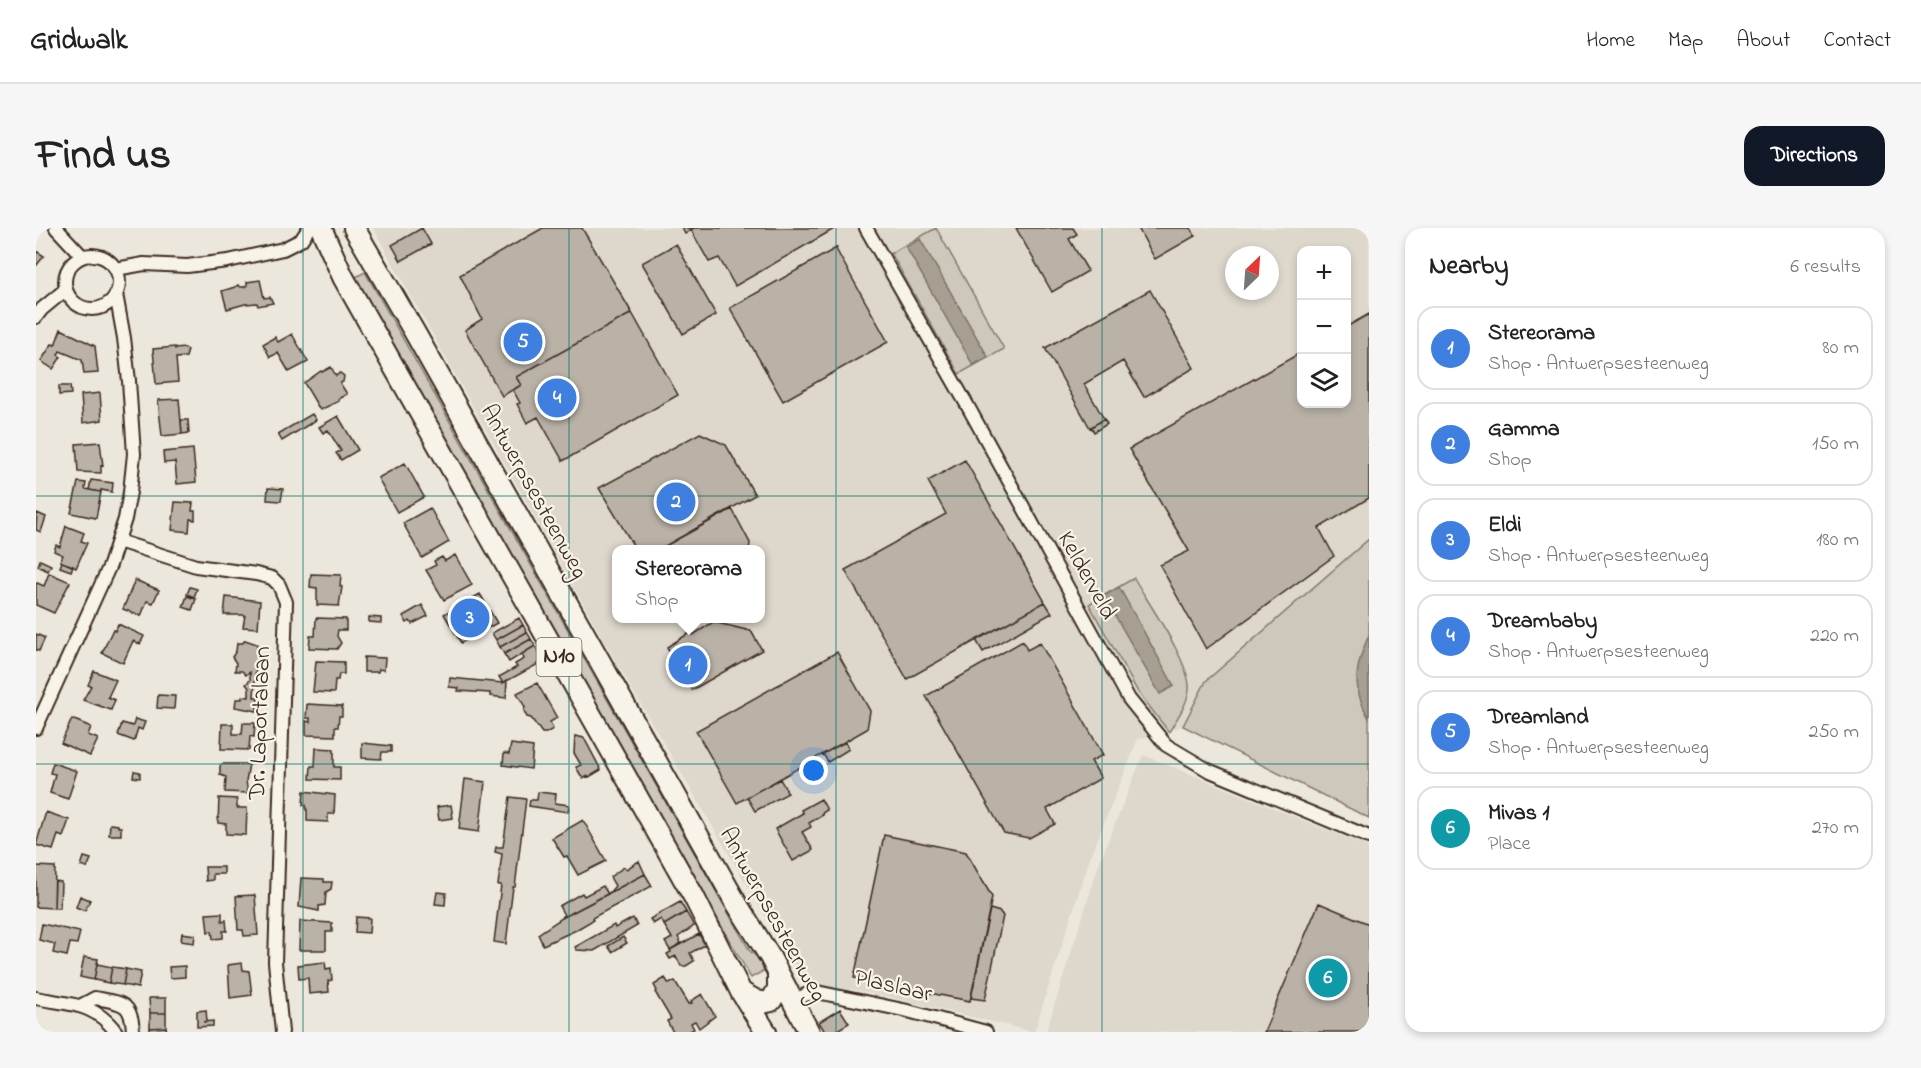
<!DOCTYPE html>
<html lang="en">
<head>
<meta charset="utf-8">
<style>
	body { margin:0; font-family:"Indie Flower",sans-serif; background:#f6f6f6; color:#222 }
	.controls { position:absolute; right:18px; top:18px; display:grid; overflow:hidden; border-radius:12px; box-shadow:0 3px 9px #0003 }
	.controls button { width:54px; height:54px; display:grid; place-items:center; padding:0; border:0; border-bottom:2px solid #e0e0e0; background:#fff; color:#222; font:30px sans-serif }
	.compass { position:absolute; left:1189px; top:18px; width:54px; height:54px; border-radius:50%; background:#fff; box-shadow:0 3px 9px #0003; rotate:25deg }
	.you { position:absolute; left:778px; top:543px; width:21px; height:21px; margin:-15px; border:4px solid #fff; border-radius:50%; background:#1a73e8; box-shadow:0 0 0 9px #1a73e833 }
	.badge { display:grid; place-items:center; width:39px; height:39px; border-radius:50%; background:#111827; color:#fff; font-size:20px; font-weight:700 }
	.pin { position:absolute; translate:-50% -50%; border:3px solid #fff; box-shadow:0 2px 6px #0006 }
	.popup { position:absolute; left:576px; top:317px; width:153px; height:78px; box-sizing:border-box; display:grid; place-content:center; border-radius:12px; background:#fff; filter:drop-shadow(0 2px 4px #0005); font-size:20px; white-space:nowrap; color:#767676 }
	.popup b { font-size:22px; color:#222 }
	.popup::after { content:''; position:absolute; left:50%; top:100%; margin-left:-12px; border:12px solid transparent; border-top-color:#fff }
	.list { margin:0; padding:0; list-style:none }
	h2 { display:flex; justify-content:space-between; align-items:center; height:78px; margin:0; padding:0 24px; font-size:26px }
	h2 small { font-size:20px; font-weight:400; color:#767676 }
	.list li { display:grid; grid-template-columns:39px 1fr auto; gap:18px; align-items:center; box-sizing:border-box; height:84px; margin:0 12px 12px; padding:0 12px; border:2px solid #e0e0e0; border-radius:18px }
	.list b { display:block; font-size:22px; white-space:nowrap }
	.list p { margin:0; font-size:20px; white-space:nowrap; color:#767676 }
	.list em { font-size:20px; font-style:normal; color:#767676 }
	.icon { flex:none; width:33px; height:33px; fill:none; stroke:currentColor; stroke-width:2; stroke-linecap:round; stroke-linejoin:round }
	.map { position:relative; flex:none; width:1333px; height:804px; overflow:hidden; border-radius:18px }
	header { display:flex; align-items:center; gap:36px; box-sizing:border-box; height:84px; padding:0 30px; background:#fff; border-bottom:2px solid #e0e0e0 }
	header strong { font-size:28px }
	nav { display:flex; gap:33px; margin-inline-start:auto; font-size:21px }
	.intro { display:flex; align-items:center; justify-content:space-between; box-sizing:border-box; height:144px; padding:0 36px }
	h1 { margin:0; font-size:42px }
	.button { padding:15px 27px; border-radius:18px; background:#111827; color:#fff; font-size:21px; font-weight:700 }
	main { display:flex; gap:36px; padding:0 36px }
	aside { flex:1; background:#fff; border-radius:18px; box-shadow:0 3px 9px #0003 }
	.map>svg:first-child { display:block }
	.built { fill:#ddd7cc; fill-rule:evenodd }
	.green { fill:#cec8bc; stroke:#84796d; stroke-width:1.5 }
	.water { fill:#a89f93; stroke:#7c7064; stroke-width:1.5 }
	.building { fill:#bab2a7; stroke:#3b2a1e; stroke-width:1.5 }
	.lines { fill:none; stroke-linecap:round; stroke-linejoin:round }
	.street-casing { stroke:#3b2a1e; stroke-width:16 }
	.primary-casing { stroke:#3b2a1e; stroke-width:24 }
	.street { stroke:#f7f3e8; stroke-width:12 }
	.primary { stroke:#f7f3e8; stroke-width:20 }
	.grid { fill:none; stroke:#0f766e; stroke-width:1.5; stroke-opacity:0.55 }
	.labels { text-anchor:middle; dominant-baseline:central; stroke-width:4.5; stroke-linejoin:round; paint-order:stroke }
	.shield { fill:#f7f3e8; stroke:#73665b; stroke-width:1.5 }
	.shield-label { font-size:22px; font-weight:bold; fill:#3b2a1e }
	.street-label { font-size:24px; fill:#3b2a1e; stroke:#f7f3e8 }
</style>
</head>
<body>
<header>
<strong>Gridwalk</strong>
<nav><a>Home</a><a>Map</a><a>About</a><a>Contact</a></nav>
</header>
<div class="intro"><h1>Find us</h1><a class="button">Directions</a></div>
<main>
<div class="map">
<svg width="1333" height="804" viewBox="0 0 1333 804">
	<rect width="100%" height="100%" fill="#ece7dc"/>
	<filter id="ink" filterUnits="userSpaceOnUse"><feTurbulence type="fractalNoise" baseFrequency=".0167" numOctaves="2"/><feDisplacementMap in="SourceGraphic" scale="12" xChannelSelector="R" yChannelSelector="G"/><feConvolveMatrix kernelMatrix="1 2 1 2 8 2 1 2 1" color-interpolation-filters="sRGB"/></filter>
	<g filter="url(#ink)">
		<path class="built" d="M337 0H1333V311L1170 453 1147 498 1102 511 1054 630 998 804 857 770 814 761 809 764 768 754 577 429ZM1266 22H1310V176H1266ZM1198 27H1234V63H1198ZM580 322H724V390H580Z
			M1107 527 1333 619V804H1010L1064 633Z"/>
		<path class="green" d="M900 0 968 121 923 146 855 25Z
			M329 44 714 723 721 729 729 742 715 750 318 50Z
			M1333 311V590L1147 498 1170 453Z
			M1098 350C1111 373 1156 437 1153 462 1151 477 1141 490 1133 504L1102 464 1053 376Z"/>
		<path class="water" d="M884 11 952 129 937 137 870 19Z
			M1083 359 1138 458 1124 466 1068 368Z
			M1333 407V490C1315 459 1319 438 1333 407Z"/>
		<path class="building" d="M386 0 395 16 365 33 356 17Z
			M507 0H546L596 85 480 149 485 157 466 168 429 102 446 91 424 47Z
			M646 0H658L649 6Z
			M658 0H798V1L699 58 683 30 673 34 655 2Z
			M980 0H1037L1041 6 1033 11 1052 43 1016 64Z
			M1102 0H1155L1159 8 1119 31Z
			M640 16 680 87 647 106 606 35Z
			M802 19 800 21 806 32 852 114 747 173 694 80Z
			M0 23 8 28 0 38Z
			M224 52 228 70 234 69 237 75 222 78 221 75 209 76 191 81 186 63 199 59 202 57 205 59H208L211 57V54Z
			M1114 62 1158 140 1108 169 1087 133 1048 156 1068 191 1054 200 1009 120Z
			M596 85 642 167 527 233 502 189 491 195 481 176 484 175 477 162 485 157 480 149Z
			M1333 86V270L1283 300 1298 328 1170 421 1124 337 1153 323 1093 221 1266 124V176H1310V99Z
			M25 101 59 118 62 145 48 146 46 132 24 123 22 127 25 129 17 141 5 133 16 116 19 117Z
			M256 106 272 134 253 144 242 125 234 129 227 116 239 109 242 114Z
			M139 119V121L149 120 152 122 150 129 140 130 142 154 120 156 117 121Z
			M295 139 300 148 304 145 308 148 307 154 304 155 311 166 302 171 303 173 284 182 268 155 285 143 286 144Z
			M23 158H34L35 166 23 167Z
			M64 165 66 192 47 195 45 167Z
			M143 171 146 206 126 208 122 172Z
			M276 186 280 192 246 213 242 206Z
			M302 188 322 222 305 232 300 225 305 223 292 202 287 205 283 199Z
			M1068 191 1071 196 1058 204 1055 199Z
			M145 192H152L153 205 146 206Z
			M664 205 690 217 719 267 622 322H600L563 260Z
			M64 214 67 238 65 237V245L42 244 40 216Z
			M157 221 160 254 141 256 139 234 128 235 127 224Z
			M929 232 1009 374 871 451 809 342 910 286 892 253Z
			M369 235 388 269 361 284 342 250Z
			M55 252 77 255 76 264 65 262V264L53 262Z
			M42 254 50 255 49 261 65 264 60 290 35 285Z
			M232 260 247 261 245 273 231 272Z
			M139 274 157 275 156 283H159V292L154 291 153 304 136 302Z
			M394 280 413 314 386 330 367 295Z
			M696 281 714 315 713 322H622Z
			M1 285 10 289 5 304 0 302Z
			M30 298 48 305 45 313 51 315 40 340 24 333 27 327 18 323 20 317 24 319Z
			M419 327 436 357 408 372 390 342 400 337 398 333 406 329 409 333Z
			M4 332 15 337 12 343 2 338Z
			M26 334 37 338 35 343 24 339Z
			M13 345 34 354 18 385 0 377V356L1 355 8 358Z
			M275 346 305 347 304 358 306 359 303 378 281 377V360L274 359Z
			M99 352 123 362 117 375 111 373 105 388 87 381Z
			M154 359 161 361 158 369 151 366Z
			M444 366 461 395 425 415 408 386Z
			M151 368 160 371 156 382 147 379Z
			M190 369 224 373 222 400 207 399 209 387H188Z
			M1009 374 1016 385 947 424 940 412Z
			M386 377 392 388 376 396 374 393 371 395 367 388Z
			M333 389 345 390V395L333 394Z
			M280 390 310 391V402H302L301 408 305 415 301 421 273 420 274 408H279Z
			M483 390 487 397 460 412 456 405Z
			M677 394 715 403 726 422 656 462 631 419 655 404 657 407Z
			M82 396 108 408 104 416 97 413 87 435 66 425 77 401 79 403Z
			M487 397 491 404 464 419 460 412Z
			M491 404 495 411 468 426 464 419Z
			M0 406 9 410 3 423 0 422Z
			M495 411 499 418 473 434 468 426Z
			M209 412 221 416V423L224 426 223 429 221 428 223 434 220 436 218 469H222L221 483 199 479 200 471H206V468L213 469V460L210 456 214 452V444L210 447 206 443H199L200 435 196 429 200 423 201 415H207Z
			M987 413 991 422 1004 415 1067 527 1055 533 1065 550 1011 581 1019 596 993 610 968 605 890 468Z
			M499 418 508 433 467 455 463 449 481 439 479 436 488 431 486 426Z
			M801 424 834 483 831 501 701 575 660 503Z
			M328 429 349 430 348 442 343 441 342 444H328Z
			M280 433 308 434V446H303L302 452H299L298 465 277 464Z
			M58 443 80 452 72 469 79 472 75 482 47 472 55 458 52 457Z
			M414 450 467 455 471 452 470 470 454 468V465L422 463 423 460 413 459Z
			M501 455 521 490 514 494 517 501 510 505H506L495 490 491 489 488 483 489 479 481 465Z
			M122 467 139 468 138 481 121 480Z
			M271 476 306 478V488H303L302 499H299V508L270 507V493L274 494V490H270Z
			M36 491 55 499 52 507 62 511 54 528 25 515Z
			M99 491 109 494 106 502 102 500 98 513 82 507 86 495 97 498Z
			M207 495H219L218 509 214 508 213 522 185 521 186 496H197V506H206Z
			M539 508 548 510 565 542 553 549 552 548 547 551 540 539 545 537 538 525Z
			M809 514 813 521 792 534 787 526Z
			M326 515 355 518V524H346L345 531 326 530Z
			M475 516 497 519 495 541 467 537 468 525 473 526Z
			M280 520 298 521V539H304V552L274 551 275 538H279Z
			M17 535 41 543 32 571 14 565 19 546 14 545Z
			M186 536H213L210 553 212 565 189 564 190 549 184 547V538Z
			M98 543 104 544V550L97 549Z
			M429 551 449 554 443 604 423 601Z
			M744 551 752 565 719 583 711 569Z
			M268 563 299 567 298 586H292V594L271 593V582H270V577H267Z
			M502 564 520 566 519 575 533 577 532 584 493 578 494 572H501Z
			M474 569 490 571 479 659H477L470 716 458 714 465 657H462L466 626 459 624 460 619H467Z
			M183 570 201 571V580H211L210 607 190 606V596L182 595Z
			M785 571 791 582 786 585 787 587 773 595 775 599 766 604 777 622 757 633 739 601 767 585 765 582Z
			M415 577 417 590 403 592 401 579Z
			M10 584 33 592 27 609 22 607 17 622 0 617Z
			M547 592 570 633 542 647 531 628 528 629 516 610Z
			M74 596 82 597V599H85V607H73Z
			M848 607 930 624 956 669 934 773 818 750Z
			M48 629 55 631 51 640 45 638Z
			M603 633 609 646 573 665 579 658 574 649 588 639 590 641Z
			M0 638 19 639 18 680 0 679Z
			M169 639H188V646H177V652L170 653Z
			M609 646 616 658 556 690 557 692 538 703 507 717 502 706 526 690Z
			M265 650 288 651V654H296L295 661 290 664 289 677 283 678V683L263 679Z
			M19 653 25 654 24 680H18Z
			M567 658 572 666 526 690 528 687 523 678 546 665 548 668Z
			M401 664 410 665 409 677 399 676Z
			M219 667 222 707 208 708 207 702H202L200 668Z
			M44 668 54 672 49 683 40 679Z
			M644 674 650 684 628 697 625 691 617 696 614 691Z
			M1283 675 1333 696V804H1228Z
			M954 681 964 684 967 688 949 772 935 770Z
			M650 684 658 698 642 709 645 715 634 722 629 714 636 710 628 697Z
			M186 685V693L190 692 191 703H187V710L177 711 176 703 172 704 170 686Z
			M320 689 334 690 333 705 319 704Z
			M597 690 601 698 558 723 541 722 539 719 578 697 579 700Z
			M264 693 296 695V704H290V722H263Z
			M6 696 44 704 41 716 34 715 31 728 17 725 19 716 3 712Z
			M146 705 159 707 158 715 145 713Z
			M663 706 669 717 654 725 658 733 650 738H645L640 728 634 731 631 726 635 724 634 722Z
			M587 709 591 715 576 724 572 718Z
			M48 729 62 731 58 752 44 749Z
			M289 734 290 741 295 740 296 752 292 753 293 764 273 766 272 750 263 751 262 737Z
			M206 735 207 742 213 743 216 767 194 770 192 737Z
			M61 736 76 739 73 755 58 752Z
			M149 738V749L134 750 133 739Z
			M76 739 90 741 87 757 73 755Z
			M90 741 105 744 102 760 87 757Z
			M629 750 633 756 639 753 653 776 656 775 655 773 666 766 679 788 663 800 659 793 655 795 658 801 652 804H637L631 793 635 791 619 764 621 763 618 757Z
			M113 770H130V785H114Z
			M804 781 813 795 798 804H789L783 794Z
			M170 782 171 793 167 794 177 793V798L161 799V783Z
			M114 785H130V799L114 800Z
			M130 799 131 804H114V800Z"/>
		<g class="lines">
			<defs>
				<path id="street" d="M20 0 46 28
					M830 0 930 175 1093 471 1130 517 1172 542 1333 609
					M29 54a27 27 0 1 1 54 0a27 27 0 1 1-54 0Z
					M80 41 108 36 151 38 192 33 247 21 265 12 273 0
					M0 89 6 81 29 62
					M82 313 160 338 220 346 236 350 243 357 250 374 239 734 246 804
					M0 500 74 337 89 291 94 264 98 226 93 153 88 110 80 66
					M0 770C34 777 58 774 80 804
					M756 775 769 767 781 764 872 783 950 804
					M44 778 59 770C86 775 96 774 97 804"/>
				<path id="primary" d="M285 0 307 49 658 669 705 764 730 804
					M318 0 379 105 699 673 734 729 773 804
					M705 764C716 770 724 777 735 773L742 761V746"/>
			</defs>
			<use href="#street" class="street-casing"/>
			<use href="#primary" class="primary-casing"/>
			<use href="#street" class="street"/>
			<use href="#primary" class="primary"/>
		</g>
	</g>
	<path class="grid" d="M267 0V804M533 0V804M800 0V804M1066 0V804M0 268H1333M0 536H1333"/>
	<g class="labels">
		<rect class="shield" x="500.5" y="410" width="45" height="38" rx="4.5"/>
		<g class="shield-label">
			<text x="523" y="429">N10</text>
		</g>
		<g class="street-label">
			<text transform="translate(497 264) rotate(61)">Antwerpsesteenweg</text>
			<text transform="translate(1050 348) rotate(61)">Kelderveld</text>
			<text transform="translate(225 495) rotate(-88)">Dr. Laportalaan</text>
			<text transform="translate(736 687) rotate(61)">Antwerpsesteenweg</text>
			<text transform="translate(857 759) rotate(13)">Plaslaar</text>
		</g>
	</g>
</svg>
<div class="controls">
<button>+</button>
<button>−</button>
<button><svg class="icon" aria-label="layers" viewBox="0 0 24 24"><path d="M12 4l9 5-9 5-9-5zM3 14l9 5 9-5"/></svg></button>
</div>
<svg class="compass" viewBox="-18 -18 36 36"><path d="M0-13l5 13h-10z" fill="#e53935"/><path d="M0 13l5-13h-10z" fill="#767676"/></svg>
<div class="you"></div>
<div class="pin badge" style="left:652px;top:437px;background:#3f7fe0">1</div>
<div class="popup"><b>Stereorama</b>Shop</div>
<div class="pin badge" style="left:640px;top:274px;background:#3f7fe0">2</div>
<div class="pin badge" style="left:434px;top:390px;background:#3f7fe0">3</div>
<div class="pin badge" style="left:521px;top:170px;background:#3f7fe0">4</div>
<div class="pin badge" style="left:487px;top:114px;background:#3f7fe0">5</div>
<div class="pin badge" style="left:1292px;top:750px;background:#0f9aa8">6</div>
</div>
<aside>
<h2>Nearby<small>6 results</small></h2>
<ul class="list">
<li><span class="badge" style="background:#3f7fe0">1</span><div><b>Stereorama</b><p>Shop · Antwerpsesteenweg</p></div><em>80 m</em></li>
<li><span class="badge" style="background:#3f7fe0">2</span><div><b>Gamma</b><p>Shop</p></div><em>150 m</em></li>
<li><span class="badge" style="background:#3f7fe0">3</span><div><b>Eldi</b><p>Shop · Antwerpsesteenweg</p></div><em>180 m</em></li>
<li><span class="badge" style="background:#3f7fe0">4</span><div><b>Dreambaby</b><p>Shop · Antwerpsesteenweg</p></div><em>220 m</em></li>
<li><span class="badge" style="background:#3f7fe0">5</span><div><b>Dreamland</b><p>Shop · Antwerpsesteenweg</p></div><em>250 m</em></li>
<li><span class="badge" style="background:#0f9aa8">6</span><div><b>Mivas 1</b><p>Place</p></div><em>270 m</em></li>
</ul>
</aside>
</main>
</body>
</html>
